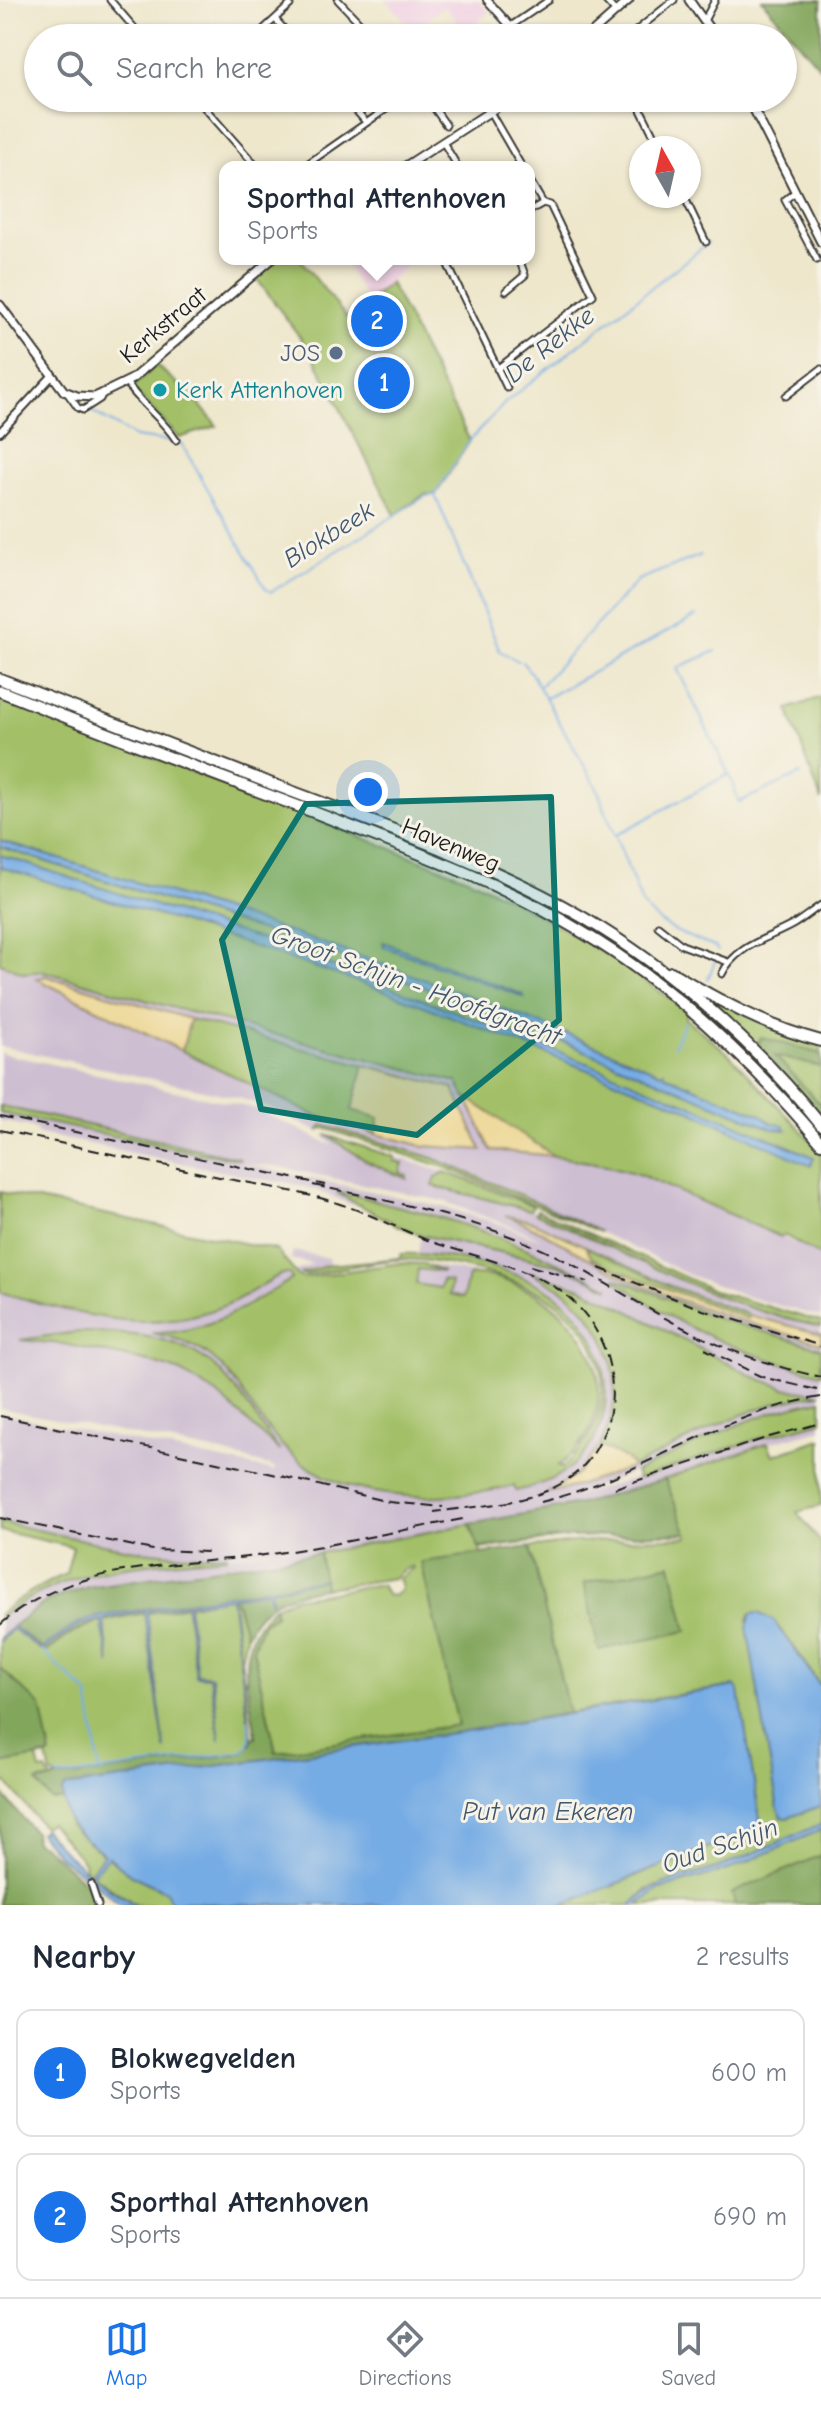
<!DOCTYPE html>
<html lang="en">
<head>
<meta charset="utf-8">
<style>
	body { margin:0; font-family:"Comic Neue",sans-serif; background:#f6f6f7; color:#1f2937 }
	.compass { position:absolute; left:629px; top:136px; width:72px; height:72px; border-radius:50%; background:#fff; box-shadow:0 2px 6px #0004; rotate:352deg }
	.you { position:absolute; left:368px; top:792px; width:28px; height:28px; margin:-20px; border:6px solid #fff; border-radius:50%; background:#1a73e8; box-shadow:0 0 0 12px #1a73e833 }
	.badge { display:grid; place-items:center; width:52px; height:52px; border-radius:50%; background:#1a73e8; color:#fff; font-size:26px; font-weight:700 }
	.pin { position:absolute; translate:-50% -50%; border:4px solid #fff; box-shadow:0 2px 8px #0006 }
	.popup { position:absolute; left:219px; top:161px; width:316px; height:104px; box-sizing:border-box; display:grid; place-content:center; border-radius:16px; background:#fff; filter:drop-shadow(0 2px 6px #0005); font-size:26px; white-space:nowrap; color:#747a83 }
	.popup b { font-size:30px; color:#1f2937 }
	.popup::after { content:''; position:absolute; left:50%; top:100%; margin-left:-16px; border:16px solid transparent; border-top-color:#fff }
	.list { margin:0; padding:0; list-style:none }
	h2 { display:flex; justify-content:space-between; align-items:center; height:104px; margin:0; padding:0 32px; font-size:34px }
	h2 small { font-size:26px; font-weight:400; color:#747a83 }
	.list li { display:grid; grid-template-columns:52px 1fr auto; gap:24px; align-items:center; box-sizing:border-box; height:128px; margin:0 16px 16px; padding:0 16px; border:2px solid #e0e1e3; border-radius:16px }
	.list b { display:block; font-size:30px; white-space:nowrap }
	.list p { margin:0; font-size:26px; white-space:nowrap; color:#747a83 }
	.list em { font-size:26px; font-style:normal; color:#747a83 }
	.icon { flex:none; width:44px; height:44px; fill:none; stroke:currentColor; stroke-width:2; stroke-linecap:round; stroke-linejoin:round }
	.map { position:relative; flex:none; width:821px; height:1905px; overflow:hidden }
	.search { position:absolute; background:#fff; box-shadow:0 2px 6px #0004; left:24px; right:24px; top:24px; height:88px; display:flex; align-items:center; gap:20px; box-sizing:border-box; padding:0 28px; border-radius:44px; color:#747a83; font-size:30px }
	.sheet { height:392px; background:#fff }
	nav { display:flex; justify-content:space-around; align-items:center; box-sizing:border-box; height:112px; border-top:2px solid #e0e1e3; background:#fff; font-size:22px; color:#747a83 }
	nav a { display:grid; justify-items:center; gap:4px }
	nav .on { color:#1a73e8 }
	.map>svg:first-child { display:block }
	.built { fill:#f1d0e4 }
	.industrial { fill:#cebed1; fill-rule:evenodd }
	.green { fill:#a3c067; stroke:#606e42; stroke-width:2; fill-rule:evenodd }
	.forest { fill:#82a65c; stroke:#4f613c; stroke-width:2 }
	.sand { fill:#eeda9e; stroke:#857b5d; stroke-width:2 }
	.water { fill:#76ace4; stroke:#496480; stroke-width:2 }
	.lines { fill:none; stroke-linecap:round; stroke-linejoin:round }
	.stream { stroke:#76ace4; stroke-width:2 }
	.minor-casing { stroke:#3c3a36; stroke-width:9 }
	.tertiary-casing { stroke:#3c3a36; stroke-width:10 }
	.secondary-casing { stroke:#3c3a36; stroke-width:11 }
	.motorway-casing { stroke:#3c3a36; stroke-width:14 }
	.minor { stroke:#fff; stroke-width:5 }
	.tertiary { stroke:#fff; stroke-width:6 }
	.secondary { stroke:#fff; stroke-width:7 }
	.motorway { stroke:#fff; stroke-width:10 }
	.rail { stroke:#1c1c1c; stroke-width:2; stroke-dasharray:12 6; stroke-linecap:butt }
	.marked { fill:#0f766e; fill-opacity:0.2; stroke:#0f766e; stroke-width:6; stroke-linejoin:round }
	.service-dot { fill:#5c6f8a; stroke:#f7f3e8; stroke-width:3 }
	.culture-dot { fill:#0f9aa8; stroke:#f7f3e8; stroke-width:3 }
	.labels { text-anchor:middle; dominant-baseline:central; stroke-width:6; stroke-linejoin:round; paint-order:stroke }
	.street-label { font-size:24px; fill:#1c1c1c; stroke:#f7f3e8 }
	.service-label { font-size:24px; fill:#4e5e75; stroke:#f7f3e8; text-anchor:end }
	.culture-label { font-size:24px; fill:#0d838f; stroke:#f7f3e8; text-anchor:start }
	.water-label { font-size:26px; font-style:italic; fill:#40566c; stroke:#f7f3e8 }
</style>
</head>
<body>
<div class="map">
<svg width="821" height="1905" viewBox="0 0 821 1905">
	<rect width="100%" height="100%" fill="#f7f3e8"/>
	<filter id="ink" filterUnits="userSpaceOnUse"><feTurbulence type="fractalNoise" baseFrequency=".0125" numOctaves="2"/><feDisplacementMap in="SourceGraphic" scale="16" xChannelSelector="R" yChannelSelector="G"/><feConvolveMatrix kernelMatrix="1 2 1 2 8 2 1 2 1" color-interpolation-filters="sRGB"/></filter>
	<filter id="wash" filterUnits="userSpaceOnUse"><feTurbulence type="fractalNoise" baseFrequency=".006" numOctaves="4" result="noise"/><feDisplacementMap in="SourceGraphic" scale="32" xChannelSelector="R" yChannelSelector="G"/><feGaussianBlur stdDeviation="1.8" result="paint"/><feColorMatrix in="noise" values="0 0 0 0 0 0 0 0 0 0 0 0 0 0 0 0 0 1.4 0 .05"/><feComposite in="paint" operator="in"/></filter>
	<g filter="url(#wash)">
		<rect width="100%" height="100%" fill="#eee7cc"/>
		<path class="built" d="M386 0H478L489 12 466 32 444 6 415 31Z
			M342 259H414L368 301Z"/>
		<path class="industrial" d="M0 963 24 973 43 971 227 1023 475 1087 821 1256V1317L752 1298 689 1275 533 1200 433 1158 323 1125 318 1132 272 1109 236 1097 0 1046Z
			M0 1053 254 1108 333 1146 324 1137 326 1135 370 1163 400 1176 395 1157 444 1172 436 1178 434 1186 527 1208 697 1289 757 1310 821 1327V1334L722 1306 670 1286 568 1237 515 1218 621 1275 721 1314 821 1343V1348L752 1329 616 1278 669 1316 710 1337 789 1366 821 1374V1393L784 1388 731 1367 623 1308 582 1288 532 1273 567 1293 592 1318 607 1345 616 1378 614 1409 600 1446 575 1476 547 1492 619 1473 716 1425 758 1408 789 1400 821 1394V1400L746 1420 644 1468 572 1496 660 1472 788 1429 821 1421V1429L768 1443 665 1479 584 1503 319 1553 228 1565 64 1594 11 1627 0 1638V1618L22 1602 62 1581 109 1569 291 1548 210 1555H161L0 1522V1413L274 1471 275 1468 223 1453 0 1408V1292L95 1318 117 1320 184 1318 229 1303 282 1274H289L312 1264 291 1259 293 1251 328 1258 329 1265 300 1274 225 1317 186 1331 161 1333 199 1349 221 1365 242 1388 267 1427 301 1462 333 1479 375 1491 416 1497 480 1494 514 1486 516 1490 541 1483 566 1471 590 1447 601 1425 607 1395 606 1371 599 1348 580 1318 560 1298 536 1284 467 1260 418 1253 421 1235 559 1265 598 1282 516 1242 459 1222 338 1193 355 1202 352 1205 316 1190 286 1182 269 1181 36 1133 37 1130 31 1127 0 1121V1113L192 1152 237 1158 0 1106ZM244 1164 274 1166 443 1201 527 1232 544 1241 503 1225 440 1206ZM77 1332 163 1340 199 1354 217 1368 236 1390 274 1444 209 1387 181 1372 150 1362 63 1344 20 1340Z
			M418 1263 478 1274 496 1278 469 1304 413 1284Z"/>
		<path class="green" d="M278 259H300L347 318 390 283 470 441 436 494 424 495 395 515 311 352 256 278Z
			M156 365 195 399 217 426 179 438 132 388Z
			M821 697V800L788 709Z
			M0 698 470 879C549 917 618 959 688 1012L685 1018 729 1054 821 1151V1256L784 1235 781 1237 641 1175 606 1165 554 1156 465 1097 457 1082 159 1004 43 971 24 973 0 963Z
			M686 983 821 1043V1054L759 1040 758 1047Z
			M190 1019 364 1065 352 1110 380 1118 376 1134 314 1115 182 1051Z
			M774 1055 821 1067V1105Z
			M0 1106 240 1158V1159L192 1152 0 1113Z
			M323 1125 433 1158 537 1202 600 1232 447 1168 324 1128 318 1131Z
			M326 1135 395 1157 394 1161 403 1163 400 1173 407 1176V1179L370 1163Z
			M444 1172 454 1175 533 1206 530 1210 433 1186 436 1178Z
			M0 1192 276 1250 298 1276 303 1278 400 1263 423 1264 443 1272 418 1269 416 1284 440 1288 442 1280 451 1282 449 1295 463 1298 468 1276C486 1272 504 1280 521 1287 597 1319 632 1410 558 1466L562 1468C591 1442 608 1411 601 1371 588 1304 523 1280 463 1267 443 1263 424 1259 403 1259 371 1261 338 1270 306 1275L300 1274 329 1265 400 1258 401 1254C444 1252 523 1270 558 1297 614 1338 626 1426 567 1470 552 1481 533 1487 516 1491L514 1486C437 1503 335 1506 278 1441 233 1390 230 1347 152 1333 206 1335 248 1305 292 1279L289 1274H282C264 1283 247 1296 228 1304 150 1338 77 1314 0 1292Z
			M337 1193C355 1194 377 1201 397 1206 475 1224 539 1252 610 1288L559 1265 421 1235 397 1225Z
			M537 1210 717 1292 821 1322V1327C713 1305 634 1255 535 1213Z
			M585 1246 670 1286 749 1315 748 1319 666 1291 606 1265 592 1258Z
			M531 1272 582 1288 623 1308 752 1376 784 1388 821 1394C751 1402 694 1438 633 1467L627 1460 600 1446C628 1392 615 1333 568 1294 557 1285 542 1280 531 1272Z
			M616 1278 720 1319 821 1348V1374C769 1361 718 1343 671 1317 651 1306 634 1292 615 1280Z
			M77 1332C130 1333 188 1334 225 1377 246 1400 261 1427 280 1451L217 1394 181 1372 150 1362 63 1344 20 1340Z
			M821 1400V1421L754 1440 638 1479 635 1472C700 1443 750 1413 821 1400Z
			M821 1439V1506L797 1512 821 1543V1687C808 1669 775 1609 751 1614L748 1620 790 1817 821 1806V1825L725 1865 646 1890 631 1905H562L752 1830 759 1825 760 1819 738 1688 727 1687 569 1713 568 1710 276 1752 253 1649 263 1623 276 1615 274 1607 294 1598 376 1585H381L386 1595 394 1596 401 1590V1582L398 1579 413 1568 412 1566 403 1570 394 1578 325 1588 324 1582 234 1596 246 1636 241 1659 252 1738 249 1747 243 1752 58 1778 51 1774 47 1756 37 1758 40 1771 46 1770 51 1779 38 1781 51 1800 63 1799 69 1825 104 1855 89 1873 85 1868 84 1862 50 1823 43 1827 0 1775V1641L13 1629 35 1646 15 1627 320 1560 319 1553 470 1524 474 1535 668 1488 665 1479 768 1443 773 1455ZM687 1533 688 1537 573 1542 481 1554 480 1549 569 1537Z
			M0 1522C75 1537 149 1560 226 1554V1557C144 1565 68 1564 0 1618V1613C20 1597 42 1584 66 1574L73 1547 0 1531Z
			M821 1830V1905H637L660 1889 730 1869Z
			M107 1856 131 1875 185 1901 227 1905H137L92 1875Z"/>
		<path class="forest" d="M762 0H821V69Z
			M761 1037 821 1054V1067L775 1056 821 1105V1118L758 1047Z
			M665 1479 687 1533 569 1537 479 1548 470 1524 584 1503Z
			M530 1547 569 1713 460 1732 69 1786 62 1792 63 1799 51 1800 37 1783 56 1778 240 1753 251 1744 252 1738 256 1737C249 1688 231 1644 274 1607L276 1615 263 1623 253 1649 276 1752 458 1725 421 1562Z
			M319 1553 325 1588C293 1593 259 1601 246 1636L234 1596C211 1600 190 1606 167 1610 144 1614 104 1618 83 1628 70 1634 58 1643 47 1652L13 1626 47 1601 88 1587Z
			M671 1564 687 1631 599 1650 584 1583Z
			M0 1668 41 1706 51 1755 0 1764Z
			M0 1791 34 1832 35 1842 43 1845 89 1886 95 1905H0Z
			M821 1855V1905H735L732 1893Z"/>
		<path class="sand" d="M46 976 190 1019 182 1051 37 979Z
			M364 1065 453 1088 482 1150 423 1146 376 1134 379 1118 352 1110Z
			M466 1097 554 1156 491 1150Z
			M505 1215 534 1222 585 1246 592 1258 627 1274 748 1319 749 1315 821 1334V1343C753 1326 682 1304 619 1274 580 1256 545 1230 505 1215Z
			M600 1446 627 1460 633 1467 577 1486 547 1493 575 1476Z"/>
		<path class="water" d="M0 841C223 907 447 981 661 1073L664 1071 665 1075 760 1114 770 1122 784 1126 787 1130 773 1129 479 1007 337 955 0 847Z
			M0 855 315 957 328 965C492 1023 654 1089 814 1157L811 1166 680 1106 388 992 180 922 0 867Z
			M383 942 522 994 524 997 384 947Z
			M326 1579 270 1590 272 1604 267 1591 232 1597 248 1719 231 1598 188 1604 197 1674 212 1676 220 1741 210 1677 196 1676 186 1604 147 1611 165 1750 144 1611 104 1619 110 1664 101 1620 80 1625 42 1651 13 1629 0 1641V1638L13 1626 41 1649 78 1623 101 1616Z
			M758 1613 773 1620 821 1687V1806L787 1818 781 1817 778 1809 747 1627 751 1614Z
			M735 1686 739 1691 760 1819 759 1825 752 1830 562 1905H227L185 1901 175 1904 169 1899 166 1891 131 1875 108 1856 94 1873 91 1871 104 1854C76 1830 66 1831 62 1792L65 1787 460 1732Z
			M821 1824V1830L730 1869 660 1889 637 1905H631C660 1876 692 1879 728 1864 759 1851 790 1837 821 1824Z
			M44 1829C69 1860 103 1887 137 1905H123L118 1902 59 1856 39 1833Z"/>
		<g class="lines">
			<path class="stream" d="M93 412 135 437 181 443 266 589 271 592 426 496 435 495 500 651 518 661
				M435 495 470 440 506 402 708 243
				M716 651 677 668 728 773
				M522 662 531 673 596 786 642 904C660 928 688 937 715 947L718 951
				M539 687 638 580 701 555
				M546 698 696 616
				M616 835 729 774 739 802 801 774
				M708 979 715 961
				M674 1046 684 1022
				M42 1651 88 1694 100 1771
				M56 1775 58 1777 239 1752C255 1746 250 1732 248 1719"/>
		</g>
	</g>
	<g filter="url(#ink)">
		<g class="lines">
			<defs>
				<path id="minor" d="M110 0 143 38
					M338 0 374 38
					M605 0 615 11
					M275 19 292 38
					M705 19 715 0
					M631 35 674 0
					M254 38 290 5
					M493 38 549 0
					M536 38 546 31 551 38
					M196 98 257 167
					M345 98 366 122
					M427 98 446 125
					M635 98 660 148
					M490 112 522 167
					M443 142 458 167
					M303 167 402 98
					M795 192 785 200 817 260
					M684 196 706 242
					M529 211 543 203
					M445 259 507 388
					M506 291 525 275 519 259
					M497 369 593 295 550 205 543 203 529 179
					M126 382C140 404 162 418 176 440
					M68 394 78 408 83 410 100 399 102 395
					M786 396 821 369
					M658 926 682 945 728 962
					M722 974C736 945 768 939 794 924 804 918 812 911 821 905
					M91 1884 98 1905"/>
				<path id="tertiary" d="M487 0 521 38
					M0 432 52 376"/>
				<path id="secondary" d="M689 0 716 38
					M586 38 629 0
					M748 98 821 242
					M404 167 511 98
					M0 305 64 391 77 396 95 397 132 379 272 259"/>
				<path id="motorway" d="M0 679C91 714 181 749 272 784 378 824 486 861 584 918 674 971 756 1044 821 1125
					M0 691C103 732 207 772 311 811 403 847 496 880 582 932 674 987 752 1061 821 1143
					M671 972C719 1001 767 1027 821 1041"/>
			</defs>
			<use href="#minor" class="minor-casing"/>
			<use href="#tertiary" class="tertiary-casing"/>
			<use href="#secondary" class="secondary-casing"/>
			<use href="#motorway" class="motorway-casing"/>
			<use href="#minor" class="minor"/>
			<use href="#tertiary" class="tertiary"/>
			<use href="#secondary" class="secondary"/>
			<use href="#motorway" class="motorway"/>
			<path class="rail" d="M0 1116 325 1185
				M0 1130C73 1146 146 1161 219 1177 258 1185 299 1191 337 1203 372 1214 404 1232 438 1244 474 1256 532 1269 562 1292 601 1321 621 1373 608 1420 584 1505 504 1502 434 1512
				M313 1185C395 1202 475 1218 552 1254 597 1276 639 1305 684 1328 727 1351 774 1367 821 1377
				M530 1266 588 1282
				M599 1268 703 1310 821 1346
				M705 1349 762 1377 821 1391
				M0 1416 264 1472 389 1502 443 1507
				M615 1488 769 1437 821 1423
				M541 1502C639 1478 720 1412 821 1397
				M0 1518 153 1550 210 1552
				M0 1625C75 1558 184 1568 278 1553 340 1544 401 1530 463 1519"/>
		</g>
	</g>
	<path class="marked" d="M551 797 559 1020 417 1135 261 1109 222 940 306 804Z"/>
	<circle class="service-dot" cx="336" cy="353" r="8"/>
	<circle class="culture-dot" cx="160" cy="390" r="8"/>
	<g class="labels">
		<g class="street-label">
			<text transform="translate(163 325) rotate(-40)">Kerkstraat</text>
			<text transform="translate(451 845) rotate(23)">Havenweg</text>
		</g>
		<g class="service-label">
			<text x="320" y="353">JOS</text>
		</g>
		<g class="culture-label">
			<text x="176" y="390">Kerk Attenhoven</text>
		</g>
		<g class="water-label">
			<text transform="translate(550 345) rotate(-38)">De Rekke</text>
			<text transform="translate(329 535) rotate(-32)">Blokbeek</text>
			<text transform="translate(416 986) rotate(20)">Groot Schijn - Hoofdgracht</text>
			<text x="548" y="1812">Put van Ekeren</text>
			<text transform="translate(720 1846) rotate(-19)">Oud Schijn</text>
		</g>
	</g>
</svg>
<svg class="compass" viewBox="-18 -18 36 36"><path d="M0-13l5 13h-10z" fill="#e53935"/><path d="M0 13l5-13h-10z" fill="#747a83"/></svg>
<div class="you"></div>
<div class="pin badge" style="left:384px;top:383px">1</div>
<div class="pin badge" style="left:377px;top:321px">2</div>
<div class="popup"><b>Sporthal Attenhoven</b>Sports</div>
<div class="search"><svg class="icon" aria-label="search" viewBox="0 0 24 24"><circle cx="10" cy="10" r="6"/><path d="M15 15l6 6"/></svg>Search here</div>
</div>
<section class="sheet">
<h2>Nearby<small>2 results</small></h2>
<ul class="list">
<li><span class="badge">1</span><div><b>Blokwegvelden</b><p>Sports</p></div><em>600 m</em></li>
<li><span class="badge">2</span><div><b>Sporthal Attenhoven</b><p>Sports</p></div><em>690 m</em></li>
</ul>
</section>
<nav>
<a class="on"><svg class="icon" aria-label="map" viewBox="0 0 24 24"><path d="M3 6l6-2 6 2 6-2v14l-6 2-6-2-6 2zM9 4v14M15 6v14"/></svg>Map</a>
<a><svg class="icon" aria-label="directions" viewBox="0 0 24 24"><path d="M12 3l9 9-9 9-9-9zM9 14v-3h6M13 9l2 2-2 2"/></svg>Directions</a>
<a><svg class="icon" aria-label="saved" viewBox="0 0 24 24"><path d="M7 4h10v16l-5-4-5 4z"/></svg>Saved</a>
</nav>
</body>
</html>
